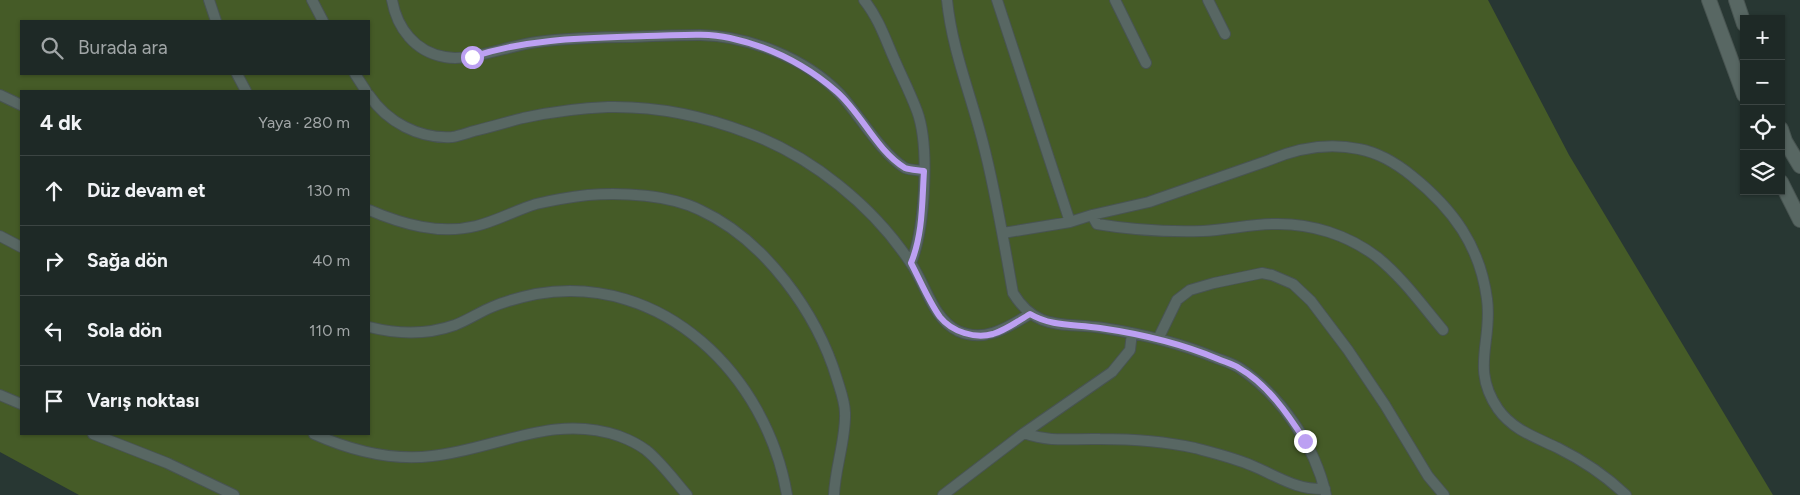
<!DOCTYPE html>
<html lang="tr">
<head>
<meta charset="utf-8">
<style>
	body { margin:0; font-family:Figtree,sans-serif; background:#26312e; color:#f1f3f6 }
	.controls { position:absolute; right:15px; top:15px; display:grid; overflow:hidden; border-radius:0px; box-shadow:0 1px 4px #0004 }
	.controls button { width:45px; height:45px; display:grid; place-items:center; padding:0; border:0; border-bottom:1px solid #3c4543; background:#1e2926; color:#f1f3f6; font:25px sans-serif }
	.stop { position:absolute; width:15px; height:15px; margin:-11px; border:4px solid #bca0f2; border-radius:50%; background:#fff }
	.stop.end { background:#bca0f2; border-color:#fff; box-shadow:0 1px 5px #0008 }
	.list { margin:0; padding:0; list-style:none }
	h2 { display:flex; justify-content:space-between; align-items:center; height:65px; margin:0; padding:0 20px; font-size:21px }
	h2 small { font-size:16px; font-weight:400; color:#a1a6a7 }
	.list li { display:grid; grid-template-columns:32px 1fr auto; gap:15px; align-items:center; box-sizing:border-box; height:70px; padding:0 20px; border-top:1px solid #3c4543 }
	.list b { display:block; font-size:19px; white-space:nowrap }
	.list em { font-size:16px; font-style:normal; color:#a1a6a7 }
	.icon { flex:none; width:28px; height:28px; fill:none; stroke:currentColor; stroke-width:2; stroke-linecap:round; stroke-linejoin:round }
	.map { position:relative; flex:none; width:1800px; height:495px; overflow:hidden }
	.search { position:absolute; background:#1e2926; box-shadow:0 1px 4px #0004; left:20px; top:20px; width:350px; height:55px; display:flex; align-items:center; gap:12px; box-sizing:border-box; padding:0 18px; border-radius:0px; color:#a1a6a7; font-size:19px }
	.panel { position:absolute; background:#1e2926; box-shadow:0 1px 4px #0004; left:20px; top:90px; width:350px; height:345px; border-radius:0px }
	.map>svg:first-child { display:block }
	.green { fill:#455b27; fill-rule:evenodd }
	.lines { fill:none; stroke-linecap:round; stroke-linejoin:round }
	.service-casing { stroke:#485451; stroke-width:12 }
	.tertiary-casing { stroke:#485451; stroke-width:16 }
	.service { stroke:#586763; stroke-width:10 }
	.tertiary { stroke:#586763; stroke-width:14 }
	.route { stroke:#bca0f2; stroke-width:6 }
</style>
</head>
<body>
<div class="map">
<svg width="1800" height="495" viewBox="0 0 1800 495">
	<rect width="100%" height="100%" fill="#283733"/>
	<path class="green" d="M0 0H1488L1569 155 1773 495H79L0 452ZM21 21H369V74H21ZM21 91H369V434H21Z"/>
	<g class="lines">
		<defs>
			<path id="service" d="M209 0 216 21
				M312 0 323 21
				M392 0C397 28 415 52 445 57 470 62 510 45 537 42 569 38 600 37 632 37 654 36 677 35 700 35 749 36 805 58 840 94 860 116 880 152 905 168 910 170 918 170 924 171
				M864 0C877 16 884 35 892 54 900 73 910 92 917 111 930 146 925 228 911 263
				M947 0C952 50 971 95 983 143 996 193 1004 243 1013 293 1037 332 1064 322 1103 328 1142 334 1180 343 1216 358 1224 361 1234 364 1241 369 1282 397 1315 446 1326 495
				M997 0 1070 222
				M1115 0 1146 63
				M1208 0 1225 34
				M237 74 246 91
				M355 74 366 91
				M0 95 21 105
				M369 95C387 122 419 139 452 137 459 136 467 133 474 131 491 127 507 122 523 118 551 112 579 108 608 107 656 106 704 116 748 133 811 156 873 206 910 262 926 284 932 318 958 331 985 343 1008 327 1030 314
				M369 210C402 224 439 235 476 226 497 221 516 210 536 204 553 200 571 197 588 195 622 192 670 195 700 210 765 240 817 313 837 379 840 389 845 402 845 413 846 439 835 468 834 495
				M1092 215 1097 224C1132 230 1168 232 1203 231 1227 230 1251 224 1274 224 1311 223 1348 235 1377 257 1402 277 1422 305 1443 330
				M1003 233 1070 222 1092 215 1149 202 1267 161C1297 148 1327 142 1359 149 1380 153 1396 163 1412 176 1453 209 1480 246 1487 299 1493 341 1470 368 1498 409 1513 430 1535 437 1558 448 1582 460 1606 476 1626 495
				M0 236 21 247
				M369 327C397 334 427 335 455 325 468 320 480 312 492 307 506 301 521 297 536 294 663 272 767 376 787 495
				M1158 339 1177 300 1190 290 1214 283 1262 273 1272 275 1293 284 1311 301 1348 350 1385 405 1428 476 1444 495
				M0 395 21 404
				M1024 433C1052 443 1072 438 1100 439 1132 439 1163 441 1195 448 1214 453 1235 458 1253 466 1279 477 1296 490 1325 489
				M93 434 167 463 234 495
				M314 434C352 451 391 461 432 456 497 449 553 413 619 436 627 439 638 444 646 450 661 462 674 480 687 495
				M943 495 1024 433 1112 372 1130 350 1132 333"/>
			<path id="tertiary" d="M1709 0 1744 95
				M1736 0 1744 24
				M1781 129 1785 141 1800 166
				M1781 182 1800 220"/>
		</defs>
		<use href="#service" class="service-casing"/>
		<use href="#tertiary" class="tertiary-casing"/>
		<use href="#service" class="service"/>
		<use href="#tertiary" class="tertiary"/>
	</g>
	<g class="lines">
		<path class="route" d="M472 57C529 38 588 38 647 36 675 36 703 32 730 38 771 47 806 65 837 92 862 114 876 150 905 168 910 170 918 170 924 171 922 202 923 234 911 263 920 280 929 302 940 317 952 332 975 339 993 334 1006 330 1018 321 1030 314 1052 327 1076 324 1100 328 1141 334 1180 343 1218 359 1225 362 1233 364 1239 368 1267 384 1288 414 1305 441"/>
	</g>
</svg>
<div class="controls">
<button>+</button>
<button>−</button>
<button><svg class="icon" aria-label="locate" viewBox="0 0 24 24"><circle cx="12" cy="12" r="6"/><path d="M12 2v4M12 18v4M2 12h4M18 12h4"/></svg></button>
<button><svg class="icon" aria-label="layers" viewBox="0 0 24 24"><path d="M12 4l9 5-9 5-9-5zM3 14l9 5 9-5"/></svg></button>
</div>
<div class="stop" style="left:472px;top:57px"></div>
<div class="stop end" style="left:1305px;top:441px"></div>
<div class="search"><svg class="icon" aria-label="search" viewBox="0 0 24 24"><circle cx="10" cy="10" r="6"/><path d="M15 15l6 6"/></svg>Burada ara</div>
<section class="panel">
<h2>4 dk<small>Yaya · 280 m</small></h2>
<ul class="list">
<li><svg class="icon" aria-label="ahead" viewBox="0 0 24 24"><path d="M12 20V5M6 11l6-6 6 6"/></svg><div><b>Düz devam et</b></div><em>130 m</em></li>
<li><svg class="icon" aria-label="right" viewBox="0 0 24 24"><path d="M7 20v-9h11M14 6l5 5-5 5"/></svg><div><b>Sağa dön</b></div><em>40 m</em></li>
<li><svg class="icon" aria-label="left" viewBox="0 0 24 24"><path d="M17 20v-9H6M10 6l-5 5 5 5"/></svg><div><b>Sola dön</b></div><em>110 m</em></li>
<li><svg class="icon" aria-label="arrive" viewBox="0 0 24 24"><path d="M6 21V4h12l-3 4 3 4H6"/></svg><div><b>Varış noktası</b></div></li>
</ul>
</section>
</div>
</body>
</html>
